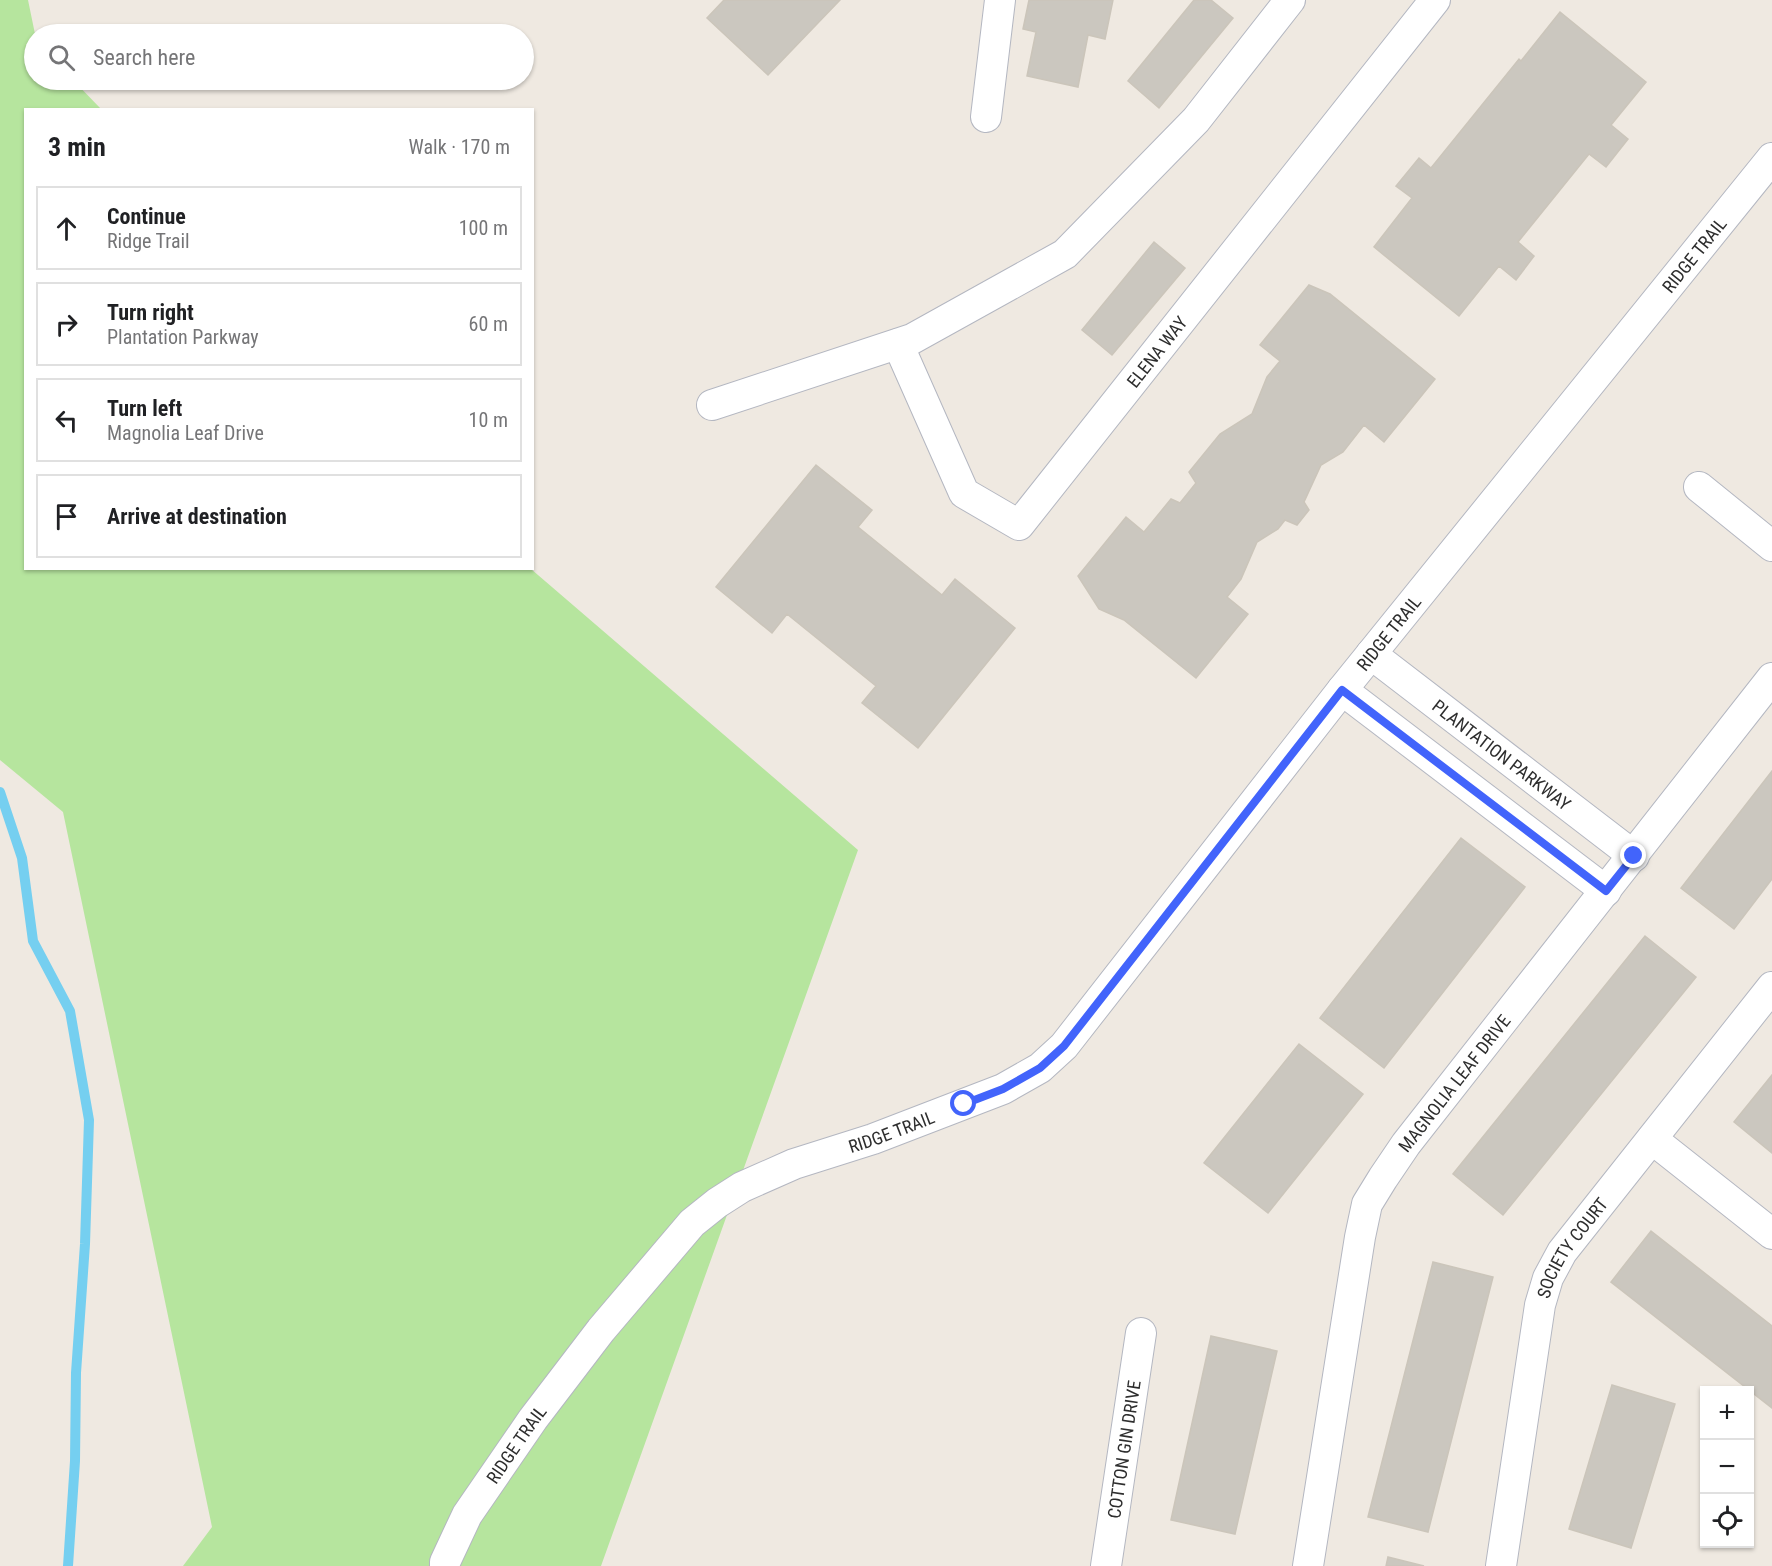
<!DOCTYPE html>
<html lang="en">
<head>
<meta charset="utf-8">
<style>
	body { margin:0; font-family:"Roboto Condensed",sans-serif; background:#f6f6f6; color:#202124 }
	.controls { position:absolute; right:18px; bottom:18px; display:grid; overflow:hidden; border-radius:0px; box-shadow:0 2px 4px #0004 }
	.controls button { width:54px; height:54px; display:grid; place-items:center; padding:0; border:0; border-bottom:2px solid #e0e0e0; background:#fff; color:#202124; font:30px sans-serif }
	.stop { position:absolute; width:18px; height:18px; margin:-14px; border:4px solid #4264fb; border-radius:50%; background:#fff }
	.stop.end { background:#4264fb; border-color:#fff; box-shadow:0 2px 6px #0008 }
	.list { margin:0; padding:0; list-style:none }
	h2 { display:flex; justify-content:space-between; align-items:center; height:78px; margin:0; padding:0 24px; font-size:26px }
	h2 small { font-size:20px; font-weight:400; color:#757577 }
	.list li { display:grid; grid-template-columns:39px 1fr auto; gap:18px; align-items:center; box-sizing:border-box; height:84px; margin:0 12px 12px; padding:0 12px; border:2px solid #e0e0e0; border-radius:0px }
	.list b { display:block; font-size:22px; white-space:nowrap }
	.list p { margin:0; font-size:20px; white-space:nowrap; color:#757577 }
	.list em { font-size:20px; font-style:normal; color:#757577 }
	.icon { flex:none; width:33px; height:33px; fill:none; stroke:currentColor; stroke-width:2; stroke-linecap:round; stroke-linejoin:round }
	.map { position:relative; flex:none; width:1772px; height:1566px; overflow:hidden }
	.search { position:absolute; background:#fff; box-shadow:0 2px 4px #0004; left:24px; top:24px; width:510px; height:66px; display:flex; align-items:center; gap:15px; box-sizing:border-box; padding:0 21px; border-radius:33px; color:#757577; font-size:22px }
	.panel { position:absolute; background:#fff; box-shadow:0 2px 4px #0004; left:24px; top:108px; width:510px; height:462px; border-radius:0px }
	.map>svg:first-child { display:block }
	.green { fill:#b6e59e }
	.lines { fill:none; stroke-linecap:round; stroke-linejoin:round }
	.stream { stroke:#75cff0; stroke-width:10 }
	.building { fill:#cbc7bf; stroke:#cbc5ba; stroke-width:1.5 }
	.minor-casing { stroke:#b4b7c1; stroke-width:32 }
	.minor { stroke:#fff; stroke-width:30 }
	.route { stroke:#4264fb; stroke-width:8 }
	.labels { text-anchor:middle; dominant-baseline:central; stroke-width:4.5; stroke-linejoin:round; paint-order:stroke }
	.street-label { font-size:18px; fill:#2e2e2e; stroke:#fff }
</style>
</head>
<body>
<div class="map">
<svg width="1772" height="1566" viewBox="0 0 1772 1566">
	<rect width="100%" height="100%" fill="#efe9e1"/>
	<path class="green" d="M0 0H28L35 34 34 80H73L101 109 26 110V568L531 569 858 850 601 1566H183L212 1527 63 812 0 760Z"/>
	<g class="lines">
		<path class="stream" d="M0 792 22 858 33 941 70 1011 89 1120 85 1244 76 1373 75 1461 68 1566"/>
	</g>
	<path class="building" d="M724 0H840L768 75 707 18Z
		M1029 0H1113L1105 39 1088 35 1078 87 1027 76 1036 32 1023 29Z
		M1194 0H1211L1233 18 1159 108 1128 81Z
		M1560 12 1646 82 1611 125 1628 139 1606 167 1589 154 1518 242 1534 256 1516 280 1499 266 1459 316 1374 247 1412 198 1396 186 1419 158 1431 168 1519 59 1521 61Z
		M1154 242 1185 268 1112 355 1082 330Z
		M1309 285 1330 294 1435 379 1384 442 1364 425 1343 452 1321 465 1304 502 1309 510 1297 525 1285 520 1278 529 1257 542 1241 579 1227 597 1248 614 1196 678 1124 620 1099 609 1078 576 1126 517 1144 532 1171 499 1180 503 1196 483 1189 472 1220 434 1252 414 1267 377 1280 361 1260 345Z
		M816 465 872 510 858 527 942 595 955 579 1015 628 918 748 862 703 876 686 787 614 772 633 716 587Z
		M1772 771V879L1734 929 1681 888Z
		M1461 838 1525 887 1384 1068 1320 1018Z
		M1645 936 1696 977 1503 1215 1453 1174Z
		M1299 1044 1363 1094 1268 1213 1204 1163Z
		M1772 1075V1153L1734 1122Z
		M1651 1231 1772 1326V1408L1611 1282Z
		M1433 1262 1493 1277 1428 1532 1368 1517Z
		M1211 1336 1277 1351 1235 1534 1171 1520Z
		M1612 1385 1675 1404 1631 1548 1569 1529Z
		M1388 1557 1424 1566H1386Z"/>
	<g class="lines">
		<defs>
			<g id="minor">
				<path d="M986 117 1000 0"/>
				<path id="s1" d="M898 344 964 493 1019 525 1435 0"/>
				<path d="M712 405 912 339 1065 254 1196 120 1290 0"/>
				<path d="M1699 487 1772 546"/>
				<path id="s2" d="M1371 654 1634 856"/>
				<path d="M1342 690 1606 891"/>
				<path d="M1652 1139 1772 1234"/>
				<path id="s3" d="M445 1566V1562L467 1515 533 1419 601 1330 692 1223 717 1203 742 1187 794 1164 873 1139 1003 1089 1040 1068 1064 1046 1342 690 1772 158"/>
				<path id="s4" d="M1106 1566 1141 1333"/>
				<path id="s5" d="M1308 1566 1360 1237 1367 1204 1383 1178 1406 1144 1772 678"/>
				<path id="s6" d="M1501 1566 1540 1305 1548 1278 1562 1252 1772 987"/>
			</g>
		</defs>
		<use href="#minor" class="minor-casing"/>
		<use href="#minor" class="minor"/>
	</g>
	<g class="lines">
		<path class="route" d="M964 1104 1003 1089 1040 1068 1064 1046 1342 690 1606 891 1634 856"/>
	</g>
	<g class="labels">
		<g class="street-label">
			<text stroke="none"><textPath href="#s3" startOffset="1852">RIDGE TRAIL</textPath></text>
			<text stroke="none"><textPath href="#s1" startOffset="448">ELENA WAY</textPath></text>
			<text stroke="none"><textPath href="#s3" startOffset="1366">RIDGE TRAIL</textPath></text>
			<text stroke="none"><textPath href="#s2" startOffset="165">PLANTATION PARKWAY</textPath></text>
			<text stroke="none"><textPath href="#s5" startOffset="516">MAGNOLIA LEAF DRIVE</textPath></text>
			<text stroke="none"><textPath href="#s3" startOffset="646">RIDGE TRAIL</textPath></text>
			<text stroke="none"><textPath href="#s6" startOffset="330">SOCIETY COURT</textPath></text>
			<text stroke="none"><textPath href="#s3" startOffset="142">RIDGE TRAIL</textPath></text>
			<text stroke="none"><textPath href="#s4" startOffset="118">COTTON GIN DRIVE</textPath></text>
		</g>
	</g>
</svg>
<div class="controls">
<button>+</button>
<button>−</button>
<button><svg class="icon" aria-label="locate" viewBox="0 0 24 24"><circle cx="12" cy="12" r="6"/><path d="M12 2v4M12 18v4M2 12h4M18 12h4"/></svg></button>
</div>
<div class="stop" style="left:964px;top:1104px"></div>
<div class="stop end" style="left:1634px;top:856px"></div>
<div class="search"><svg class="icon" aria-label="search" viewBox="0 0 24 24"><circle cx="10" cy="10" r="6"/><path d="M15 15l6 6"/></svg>Search here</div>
<section class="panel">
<h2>3 min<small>Walk · 170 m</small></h2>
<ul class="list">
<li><svg class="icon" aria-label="ahead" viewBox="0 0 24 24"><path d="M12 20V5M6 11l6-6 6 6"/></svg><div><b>Continue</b><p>Ridge Trail</p></div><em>100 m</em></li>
<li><svg class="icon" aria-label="right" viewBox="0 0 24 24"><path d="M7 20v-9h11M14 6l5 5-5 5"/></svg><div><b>Turn right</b><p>Plantation Parkway</p></div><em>60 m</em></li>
<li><svg class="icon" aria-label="left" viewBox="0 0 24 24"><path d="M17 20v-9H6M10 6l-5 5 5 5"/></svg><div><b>Turn left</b><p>Magnolia Leaf Drive</p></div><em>10 m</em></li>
<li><svg class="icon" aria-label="arrive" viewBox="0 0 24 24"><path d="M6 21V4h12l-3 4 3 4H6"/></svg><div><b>Arrive at destination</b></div></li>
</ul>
</section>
</div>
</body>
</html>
